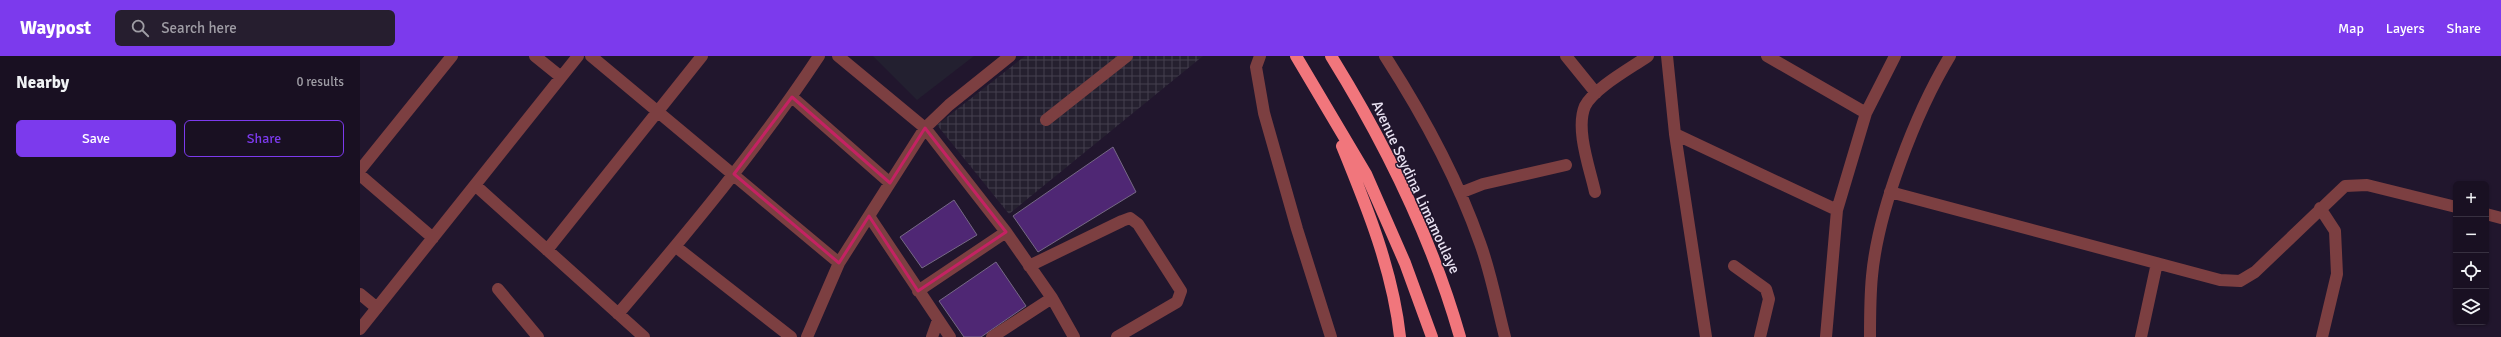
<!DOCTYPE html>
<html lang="en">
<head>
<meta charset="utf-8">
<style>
	body { margin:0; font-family:Signika,sans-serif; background:#261e2f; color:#f1f3f6 }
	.controls { position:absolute; right:12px; bottom:12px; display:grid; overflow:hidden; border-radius:6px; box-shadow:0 1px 3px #0004 }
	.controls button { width:36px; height:36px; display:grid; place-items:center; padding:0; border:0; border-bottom:1px solid #373040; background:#191022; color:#f1f3f6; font:20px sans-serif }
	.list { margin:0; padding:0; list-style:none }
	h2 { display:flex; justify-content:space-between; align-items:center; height:52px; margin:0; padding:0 16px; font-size:17px }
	h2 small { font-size:13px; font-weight:400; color:#9f9da5 }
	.actions { display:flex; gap:8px; padding:12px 16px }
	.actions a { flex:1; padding:9px 0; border:1px solid #7c3aed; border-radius:6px; text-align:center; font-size:14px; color:#7c3aed }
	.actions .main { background:#7c3aed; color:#fff }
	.icon { flex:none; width:22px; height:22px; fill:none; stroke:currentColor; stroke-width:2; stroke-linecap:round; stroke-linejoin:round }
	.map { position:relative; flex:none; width:2141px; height:281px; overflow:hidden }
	header { display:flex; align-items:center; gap:24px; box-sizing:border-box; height:56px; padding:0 20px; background:#7c3aed; color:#fff }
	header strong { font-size:19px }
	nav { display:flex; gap:22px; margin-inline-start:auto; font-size:14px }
	.search { width:280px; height:36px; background:#261e2f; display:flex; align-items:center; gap:10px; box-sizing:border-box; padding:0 14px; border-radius:6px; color:#9f9da5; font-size:15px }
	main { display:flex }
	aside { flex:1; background:#191022 }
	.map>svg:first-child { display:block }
	.commercial { fill:#232030 }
	.industrial { fill:url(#industrial-grid) }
	.building { fill:#4f2774; stroke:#766986 }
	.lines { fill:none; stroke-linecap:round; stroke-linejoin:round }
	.minor { stroke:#7c3f41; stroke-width:12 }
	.highway { stroke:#f1767c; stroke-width:12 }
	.marked { fill:none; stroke:#c42263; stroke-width:3; stroke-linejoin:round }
	.labels { text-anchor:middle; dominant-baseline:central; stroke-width:3; stroke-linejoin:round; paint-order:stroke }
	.street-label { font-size:15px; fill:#e9e2f2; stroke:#21162d }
</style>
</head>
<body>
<header>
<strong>Waypost</strong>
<div class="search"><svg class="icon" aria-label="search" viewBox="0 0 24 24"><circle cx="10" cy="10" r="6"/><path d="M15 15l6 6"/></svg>Search here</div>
<nav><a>Map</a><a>Layers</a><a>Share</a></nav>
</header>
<main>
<aside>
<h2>Nearby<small>0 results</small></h2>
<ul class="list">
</ul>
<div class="actions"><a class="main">Save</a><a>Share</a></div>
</aside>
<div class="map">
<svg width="2141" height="281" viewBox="0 0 2141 281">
	<defs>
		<pattern id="industrial-grid" width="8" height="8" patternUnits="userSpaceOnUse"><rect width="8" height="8" fill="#25202f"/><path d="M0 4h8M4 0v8" fill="none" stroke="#45404e"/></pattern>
	</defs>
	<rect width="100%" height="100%" fill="#21162d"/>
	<path class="commercial" d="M513 0H614L557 44Z"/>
	<path class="industrial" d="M665 0H843L649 158 577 69Z"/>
	<path class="building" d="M753 91 776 136 678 196 653 160Z
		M594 144 617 179 562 212 540 181Z
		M636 206 666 250 621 281H604L579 245Z"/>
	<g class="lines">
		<path class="minor" d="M175 0 201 21
			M231 0 479 207
			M478 0 565 72 646 176 692 242 714 281
			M900 0 896 11 904 57 937 173 971 281
			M1025 0C1063 59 1097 121 1120 187 1131 217 1137 250 1145 281
			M1206 0 1236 37
			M1307 0 1315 78 1346 281
			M1407 0 1506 57
			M432 41 530 127
			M686 64 767 0
			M1315 78 1477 154
			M0 114 92 0
			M0 119 73 182
			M115 129 284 281
			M1235 136C1230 113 1215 73 1225 50 1234 32 1271 12 1288 0
			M1530 136 1860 224 1880 225 1895 216 1985 130 2007 129 2096 151
			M1100 137 1123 128 1206 109
			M1960 152 1975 175 1977 218 1962 281
			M2126 158 2141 162
			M509 160 590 281
			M316 191 431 281
			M187 194 342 0
			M669 210 762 165 770 162 778 168 821 235 817 246 757 281
			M1374 210 1406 233 1409 243 1400 281
			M138 233 178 281
			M558 235 646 176
			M0 238 17 252
			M258 258C329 175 399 91 459 0
			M0 273 218 0
			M447 281 479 207 565 72 589 49 650 0
			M572 281 578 264
			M632 281 692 242
			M1466 281 1477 154 1506 57 1535 0
			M1510 281C1510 261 1510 240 1512 220 1518 154 1556 56 1590 0
			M1781 281 1797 207"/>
		<path class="highway" d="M936 0 1006 118 1045 207 1072 281
			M971 0C1025 87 1072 183 1100 281
			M982 90C1007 151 1033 215 1040 281"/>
	</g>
	<path class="marked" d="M432 41 530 127 565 72 646 176 558 235 509 160 479 207 374 118Z"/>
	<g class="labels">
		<g class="street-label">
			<text transform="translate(1056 131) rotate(65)">Avenue Seydina Limamoulaye</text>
		</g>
	</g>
</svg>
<div class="controls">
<button>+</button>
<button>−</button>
<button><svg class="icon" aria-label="locate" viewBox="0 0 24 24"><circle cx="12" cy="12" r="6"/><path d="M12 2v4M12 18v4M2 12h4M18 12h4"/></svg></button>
<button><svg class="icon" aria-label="layers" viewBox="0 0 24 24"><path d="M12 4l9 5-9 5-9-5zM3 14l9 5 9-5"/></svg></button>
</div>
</div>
</main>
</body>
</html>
